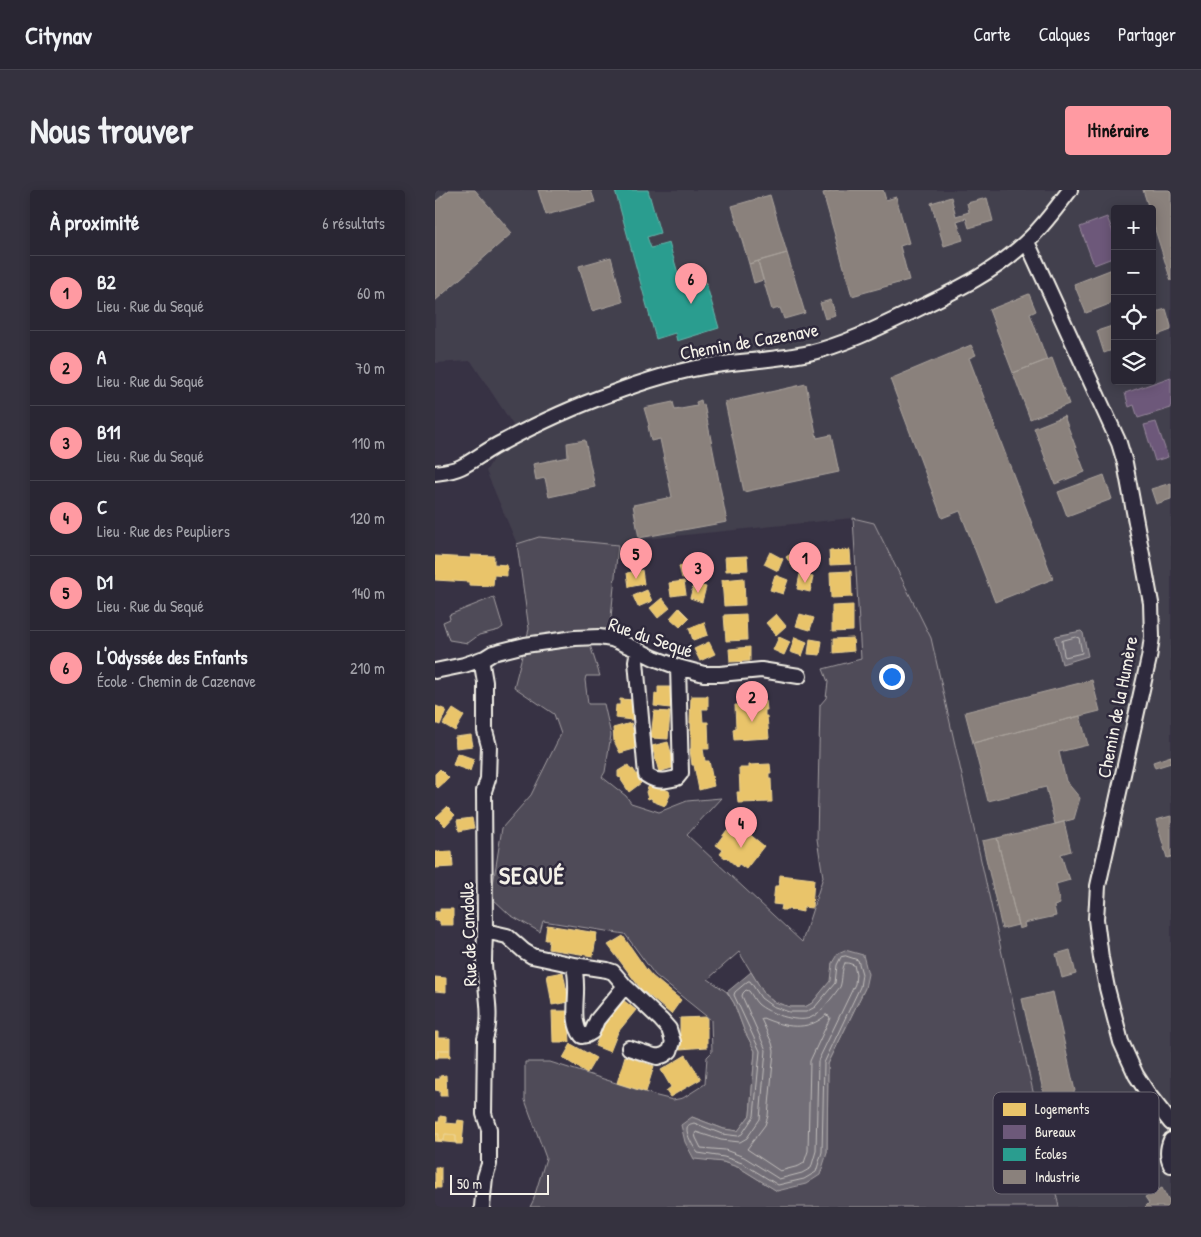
<!DOCTYPE html>
<html lang="fr">
<head>
<meta charset="utf-8">
<style>
	body { margin:0; font-family:"Patrick Hand",sans-serif; background:#35323f; color:#f1f3f6 }
	.controls { position:absolute; right:15px; top:15px; display:grid; overflow:hidden; border-radius:5px; box-shadow:0 2px 12px #0003 }
	.controls button { width:45px; height:45px; display:grid; place-items:center; padding:0; border:0; border-bottom:1px solid #45434e; background:#292633; color:#f1f3f6; font:25px sans-serif }
	.scale { position:absolute; left:15px; bottom:12px; width:99px; box-sizing:border-box; padding-left:5px; border:2px solid #f4f1e8; border-top:0; font-size:14px; line-height:18px; white-space:nowrap; color:#f4f1e8; -webkit-text-stroke:4px #2f2a3d; paint-order:stroke }
	.you { position:absolute; left:456px; top:486px; width:18px; height:18px; margin:-12px; border:4px solid #fff; border-radius:50%; background:#1a73e8; box-shadow:0 0 0 8px #1a73e833 }
	.badge { display:grid; place-items:center; width:32px; height:32px; border-radius:50%; background:#ff9aa2; color:#111; font-size:16px; font-weight:700 }
	.pin { position:absolute; translate:-50% -41px; filter:drop-shadow(0 1px 2px #0008) }
	.pin::after { content:''; position:absolute; top:26px; width:18px; height:15px; background:inherit; clip-path:polygon(0 0,100% 0,50% 100%) }
	.list { margin:0; padding:0; list-style:none }
	h2 { display:flex; justify-content:space-between; align-items:center; height:65px; margin:0; padding:0 20px; font-size:21px }
	h2 small { font-size:16px; font-weight:400; color:#a5a5ac }
	.list li { display:grid; grid-template-columns:32px 1fr auto; gap:15px; align-items:center; box-sizing:border-box; height:75px; padding:0 20px; border-top:1px solid #45434e }
	.list b { display:block; font-size:19px; white-space:nowrap }
	.list p { margin:0; font-size:16px; white-space:nowrap; color:#a5a5ac }
	.list em { font-size:16px; font-style:normal; color:#a5a5ac }
	.icon { flex:none; width:28px; height:28px; fill:none; stroke:currentColor; stroke-width:2; stroke-linecap:round; stroke-linejoin:round }
	.map { position:relative; flex:none; width:736px; height:1017px; overflow:hidden; border-radius:5px }
	header { display:flex; align-items:center; gap:30px; box-sizing:border-box; height:70px; padding:0 25px; background:#292633; border-bottom:1px solid #45434e }
	header strong { font-size:24px }
	nav { display:flex; gap:28px; margin-inline-start:auto; font-size:18px }
	.intro { display:flex; align-items:center; justify-content:space-between; box-sizing:border-box; height:120px; padding:0 30px }
	h1 { margin:0; font-size:35px }
	.button { padding:12px 22px; border-radius:5px; background:#ff9aa2; color:#111; font-size:18px; font-weight:700 }
	main { display:flex; gap:30px; padding:0 30px }
	aside { flex:1; background:#292633; border-radius:5px; box-shadow:0 2px 12px #0003 }
	.map>svg:first-child { display:block }
	.built { fill:#433f4e; fill-rule:evenodd }
	.green { fill:#504b59; stroke:#a29ea0; fill-rule:evenodd }
	.water { fill:#726e77; stroke:#a6a2a4 }
	.homes { fill:#e9c46a; stroke:#ecd290 }
	.offices { fill:#6d597a; stroke:#96879b }
	.schools { fill:#2a9d8f; stroke:#67b6aa }
	.industry { fill:#8a817c; stroke:#aaa39c }
	.lines { fill:none; stroke-linecap:round; stroke-linejoin:round }
	.shore { stroke:#c0bdbb; stroke-width:1 }
	.minor-casing { stroke:#f4f1e8; stroke-width:18 }
	.minor { stroke:#2f2a3d; stroke-width:14 }
	.labels { text-anchor:middle; dominant-baseline:central; stroke-width:5; stroke-linejoin:round; paint-order:stroke }
	.street-label { font-size:19px; fill:#f4f1e8; stroke:#2f2a3d }
	.district-label { font-size:24px; font-weight:bold; letter-spacing:1px; fill:#f4f1e8; stroke:#2f2a3d }
	.key { fill:#2f2a3d; stroke:#6a6670; stroke-width:1 }
	.key-label { font-size:14px; fill:#f4f1e8 }
</style>
</head>
<body>
<header>
<strong>Citynav</strong>
<nav><a>Carte</a><a>Calques</a><a>Partager</a></nav>
</header>
<div class="intro"><h1>Nous trouver</h1><a class="button">Itinéraire</a></div>
<main>
<aside>
<h2>À proximité<small>6 résultats</small></h2>
<ul class="list">
<li><span class="badge">1</span><div><b>B2</b><p>Lieu · Rue du Sequé</p></div><em>60 m</em></li>
<li><span class="badge">2</span><div><b>A</b><p>Lieu · Rue du Sequé</p></div><em>70 m</em></li>
<li><span class="badge">3</span><div><b>B11</b><p>Lieu · Rue du Sequé</p></div><em>110 m</em></li>
<li><span class="badge">4</span><div><b>C</b><p>Lieu · Rue des Peupliers</p></div><em>120 m</em></li>
<li><span class="badge">5</span><div><b>D1</b><p>Lieu · Rue du Sequé</p></div><em>140 m</em></li>
<li><span class="badge">6</span><div><b>L'Odyssée des Enfants</b><p>École · Chemin de Cazenave</p></div><em>210 m</em></li>
</ul>
</aside>
<div class="map">
<svg width="736" height="1017" viewBox="0 0 736 1017">
	<rect width="100%" height="100%" fill="#373244"/>
	<filter id="ink" filterUnits="userSpaceOnUse"><feTurbulence type="fractalNoise" baseFrequency=".02" numOctaves="2"/><feDisplacementMap in="SourceGraphic" scale="10" xChannelSelector="R" yChannelSelector="G"/><feConvolveMatrix kernelMatrix="1 2 1 2 8 2 1 2 1" color-interpolation-filters="sRGB"/></filter>
	<g filter="url(#ink)">
		<path class="built" d="M0 0H736V1017H624L496 448 439 333 418 328 200 350 183 355 104 347 82 354 51 281 78 235 36 171 0 173ZM680 19H717V191H680Z"/>
		<path class="green" d="M418 328 439 333 496 448 624 1017H95L98 1011 111 968 90 910V872H115L222 906 238 910 248 908 270 894 272 867 277 862 276 830 220 785 190 744 108 731 105 742 75 725 56 707 67 638 96 605 126 544 119 524 79 497 94 439 82 354 104 347 183 355 175 438 154 441 155 455 165 486H151L150 490 153 514H169L176 545 170 582 167 587 191 606 196 613 224 622 252 611 286 608 252 645 367 752 388 687 382 649 385 515 391 508 393 492 388 479 426 469ZM304 762 330 805 339 812 355 817H370L377 813 396 791 397 773 430 798 393 874 392 963 342 1001 305 978 288 972 259 968 257 927 289 939 303 941 315 925 320 861 309 840 299 813 292 802 273 789Z
			M59 407 68 437 64 440 44 445 33 453 14 450 8 432 15 429 14 425Z"/>
		<path class="water" d="M646 441 648 443 653 466 627 474 620 447 621 446Z
			M410 760 428 765 433 784 430 798 393 874 392 963 385 985 371 994 342 1001 305 978 288 972 259 969 250 952 246 935 257 927 289 939 303 941 315 925 320 861 309 840 299 813 292 802 316 782 330 805 339 812 355 817H370L377 813 395 791 397 773 403 763Z"/>
		<path class="homes" d="M362 360 370 372 360 380 351 367Z
			M415 360 416 374 395 375 394 361Z
			M335 362 348 369 343 381 329 374Z
			M36 365 59 366V374L72 375V386L59 385 58 396 34 395V392L0 390V366L36 368Z
			M312 366 313 380 291 381 290 367Z
			M259 373 262 385 247 388 244 376Z
			M207 380 209 394 194 397 192 383Z
			M416 381 417 407 396 408 395 382Z
			M365 384 378 387 375 402 362 399Z
			M340 385 353 390 348 404 335 400Z
			M309 388 310 415 289 416 287 390Z
			M249 391 251 404 236 406 234 393Z
			M259 393 271 397 267 412 255 408Z
			M212 400 217 411 203 417 198 406Z
			M227 408 235 418 223 428 215 418Z
			M418 415V441L397 442V416Z
			M244 418 254 428 245 437 235 428Z
			M311 424 312 450 291 451 289 425Z
			M341 424 351 436 341 445 331 433Z
			M365 424 379 428 375 440 361 436Z
			M269 432 273 445 258 450 254 438Z
			M344 447 355 452 349 465 338 460Z
			M360 447 372 452 367 466 355 462Z
			M418 448 419 461 398 463V449Z
			M375 449 387 451 385 465 373 464Z
			M274 452 280 464 265 471 259 459Z
			M315 457V471L295 472 294 459Z
			M223 497H237L235 518 219 516 220 503 223 504Z
			M256 506H273V519H267L268 532H273L274 559H268L270 571H274L279 596 264 600 259 575H257L255 559H256V533H255Z
			M185 509 199 510 197 530 180 528 181 515H185Z
			M331 511 332 520H330V526H332L334 548 299 550 298 539 301 538 300 515H310V512Z
			M1 516 11 520 5 535 0 533Z
			M18 519 29 526 20 541 8 534Z
			M219 521 235 522 233 549 216 548Z
			M196 533 203 558 185 563 179 551 178 538Z
			M36 545 38 556 21 558 20 547Z
			M233 552 240 577 224 582 217 556Z
			M22 563 39 569 35 581 18 575Z
			M335 574 336 583H334V589H336L337 612 303 613 302 602H305L304 578H314V575Z
			M193 575 196 580 198 579 206 591V593L194 602 186 590 187 589 186 588 183 587V581Z
			M5 579 14 588 3 598 0 595V584Z
			M215 593 234 601 235 605 230 616 217 611V609L216 608 213 609 211 602Z
			M12 617 20 625 10 636 1 627Z
			M37 628 39 638 24 641 22 630Z
			M302 634 329 656 311 679 304 674 302 677 291 667 290 668 285 664 288 660 281 655 292 640 295 642Z
			M17 661 18 677 0 678V662Z
			M345 685 379 689 377 718 368 717V722L353 719V720H346L347 715 338 714 340 696H344Z
			M5 719H18V735H5V731H0V722H5Z
			M112 735 162 743 158 766 113 759 114 750H110Z
			M188 746 211 779 217 786 246 810 236 824 206 799 173 755Z
			M128 782 134 812 117 815 112 785Z
			M0 787 11 788V802L0 801Z
			M188 810 201 820 183 842 175 862 160 856 169 835Z
			M117 821H133L135 852H118Z
			M272 827V857L245 859V828Z
			M0 842H3V848H15V860H3V868H0Z
			M136 854 161 868 152 883 128 868Z
			M3 860H15V867H3Z
			M251 865 266 889 235 907 231 901 236 897 226 880Z
			M190 866 219 876 211 902 182 893Z
			M11 885 12 906H5V901L0 900V889H5V886Z
			M5 926 11 927V933L22 934 23 930 29 931 27 954H21V945L10 944 9 950H3L4 944H0V932H4Z
			M0 944H4L3 950H9L10 944 21 945V953L0 951Z
			M0 977H6V998H0Z"/>
		<path class="offices" d="M672 27 680 47V67L659 75 645 37Z
			M736 187V218L703 228 699 215 694 217 690 203Z
			M721 232 733 267 720 271 709 235Z"/>
		<path class="schools" d="M180 0H213L225 43 212 47 216 58 234 53 248 100 271 93 284 138 242 151 240 143 221 149Z"/>
		<path class="industry" d="M14 0H40L77 43 0 111V12Z
			M103 0H156L160 12 111 25Z
			M400 0H448L451 10 461 7 474 53 465 56 474 90 417 106 388 3Z
			M708 0H736V91L717 30V19H714Z
			M335 5 352 63 314 74 297 16Z
			M516 7 521 26 534 22 532 13 552 8 558 31 534 38 531 28 522 31 528 50 509 56 496 13Z
			M352 63 370 123 349 129 345 118 337 120 323 71Z
			M176 67 188 112 157 121 144 76Z
			M323 71 328 90 319 93 314 74Z
			M680 78V112L651 123 639 94Z
			M269 84 271 93 248 100 245 91Z
			M594 104 601 121 595 124 612 170 578 183 554 120Z
			M396 110 401 126 390 129 385 113Z
			M731 119 736 136V140L717 147V123Z
			M680 135V159L669 163 662 141Z
			M536 155 541 165 534 168 618 389 560 412 525 321 507 328 455 189Z
			M617 168 634 214 595 229 578 183Z
			M371 194 382 248 396 245 404 282 309 302 290 212Z
			M266 210 267 215 269 214 292 332 204 348 198 315 237 307 225 249 216 251 213 236 214 235 209 218 238 212 240 220 262 216 261 212Z
			M629 226 650 282 620 294 599 238Z
			M150 250 160 297 114 307 110 288 101 290 98 274 133 267 132 253Z
			M669 285 677 309 632 326 623 302Z
			M736 293V309L721 314 716 299Z
			M657 490 665 521 538 553 530 522Z
			M645 526 653 555 624 562 631 591 645 608 639 629 620 634 611 597 553 611 538 553Z
			M736 566V573L720 578 718 572Z
			M736 626V667L732 668 721 630Z
			M629 632 636 661 626 664 632 684H633L635 690 621 694 625 714 619 716 621 726 589 733 590 737 584 739 562 648Z
			M562 648 583 735 567 739 547 651Z
			M635 760 641 784 627 788 621 764Z
			M618 802 640 901 638 902 640 910 612 918 587 809Z
			M727 998 736 1015V1017H710L714 1013 710 1007Z"/>
		<g class="lines">
			<path class="shore" d="M641 447 644 448 647 463 630 467 629 465 627 451Z
				M411 766 423 770 427 784 425 797 389 873 387 962 381 982 369 989 343 995 307 973 289 967 263 963C259 958 251 945 252 938 253 934 256 934 259 933L287 944 303 946 307 944 319 926 325 861 299 805 300 802 313 791H315L326 808 337 816 354 822H371L380 817 400 793 402 775 406 767Z
				M410 773H413L419 775 421 784 420 794 383 871 381 961 376 978 367 983 344 989 309 967 290 960 266 958 261 948 260 944 261 942 286 950 305 952 312 948 325 929 331 860 307 806 308 803 311 800 314 801C317 805 319 810 323 814 333 823 361 833 375 828 387 823 397 807 405 797 408 789 406 780 410 773Z
				M391 825 394 826 395 828 375 871 373 961 369 973 364 976 345 981 312 959 330 935 333 926 339 861 337 853 326 829 328 828C349 837 373 842 391 825Z"/>
			<defs>
				<path id="minor" d="M592 52 684 253 690 273 716 413 717 447 714 468 663 696 661 729 666 768 672 798 686 852 701 885 714 905 736 933
					M0 283C8 282 18 281 26 277 40 270 53 259 68 252 102 234 138 217 175 204 204 193 242 181 273 176 306 171 341 170 374 163 408 155 441 139 472 124 515 103 556 85 591 52 608 37 621 18 635 0
					M203 460 201 471 211 585C223 593 229 591 242 588L246 583 243 477
					M46 469 50 492V541L54 556 53 589 49 601C49 647 50 693 50 739 50 750 49 762 49 773 50 799 58 825 50 849L49 924 54 939V974L50 987 47 1017
					M0 481 29 475 50 468 58 463 90 455 140 448 164 447 177 449 203 460 219 468 243 477 269 484H285L326 480 364 486
					M50 741 72 746 89 761 97 766 139 775 172 780 178 782 190 796 226 830 234 839 238 852 235 861 229 865 222 867 194 858
					M139 775C140 781 141 788 141 795 142 811 136 832 147 846L152 845 157 842 162 830 190 796
					M736 950C732 959 732 967 736 975"/>
			</defs>
			<use href="#minor" class="minor-casing"/>
			<use href="#minor" class="minor"/>
		</g>
	</g>
	<g class="labels">
		<g class="street-label">
			<text transform="translate(314 151) rotate(-10)">Chemin de Cazenave</text>
			<text transform="translate(216 447) rotate(19)">Rue du Sequé</text>
			<text transform="translate(682 517) rotate(-79)">Chemin de la Humère</text>
			<text transform="translate(33 744) rotate(-92)">Rue de Candolle</text>
		</g>
		<g class="district-label">
			<text x="97" y="685">SEQUÉ</text>
		</g>
	</g>
	<rect x="558" y="902" width="166" height="102" rx="8" class="key"/>
	<rect x="568" y="913" width="23" height="13" fill="#e9c46a"/>
	<rect x="568" y="935" width="23" height="14" fill="#6d597a"/>
	<rect x="568" y="958" width="23" height="13" fill="#2a9d8f"/>
	<rect x="568" y="980" width="23" height="14" fill="#8a817c"/>
	<g class="key-label">
		<text x="600" y="924">Logements</text>
		<text x="600" y="947">Bureaux</text>
		<text x="600" y="969">Écoles</text>
		<text x="600" y="992">Industrie</text>
	</g>
</svg>
<div class="controls">
<button>+</button>
<button>−</button>
<button><svg class="icon" aria-label="locate" viewBox="0 0 24 24"><circle cx="12" cy="12" r="6"/><path d="M12 2v4M12 18v4M2 12h4M18 12h4"/></svg></button>
<button><svg class="icon" aria-label="layers" viewBox="0 0 24 24"><path d="M12 4l9 5-9 5-9-5zM3 14l9 5 9-5"/></svg></button>
</div>
<div class="scale">50 m</div>
<div class="you"></div>
<div class="pin badge" style="left:370px;top:393px">1</div>
<div class="pin badge" style="left:317px;top:532px">2</div>
<div class="pin badge" style="left:263px;top:403px">3</div>
<div class="pin badge" style="left:306px;top:658px">4</div>
<div class="pin badge" style="left:201px;top:389px">5</div>
<div class="pin badge" style="left:256px;top:114px">6</div>
</div>
</main>
</body>
</html>
